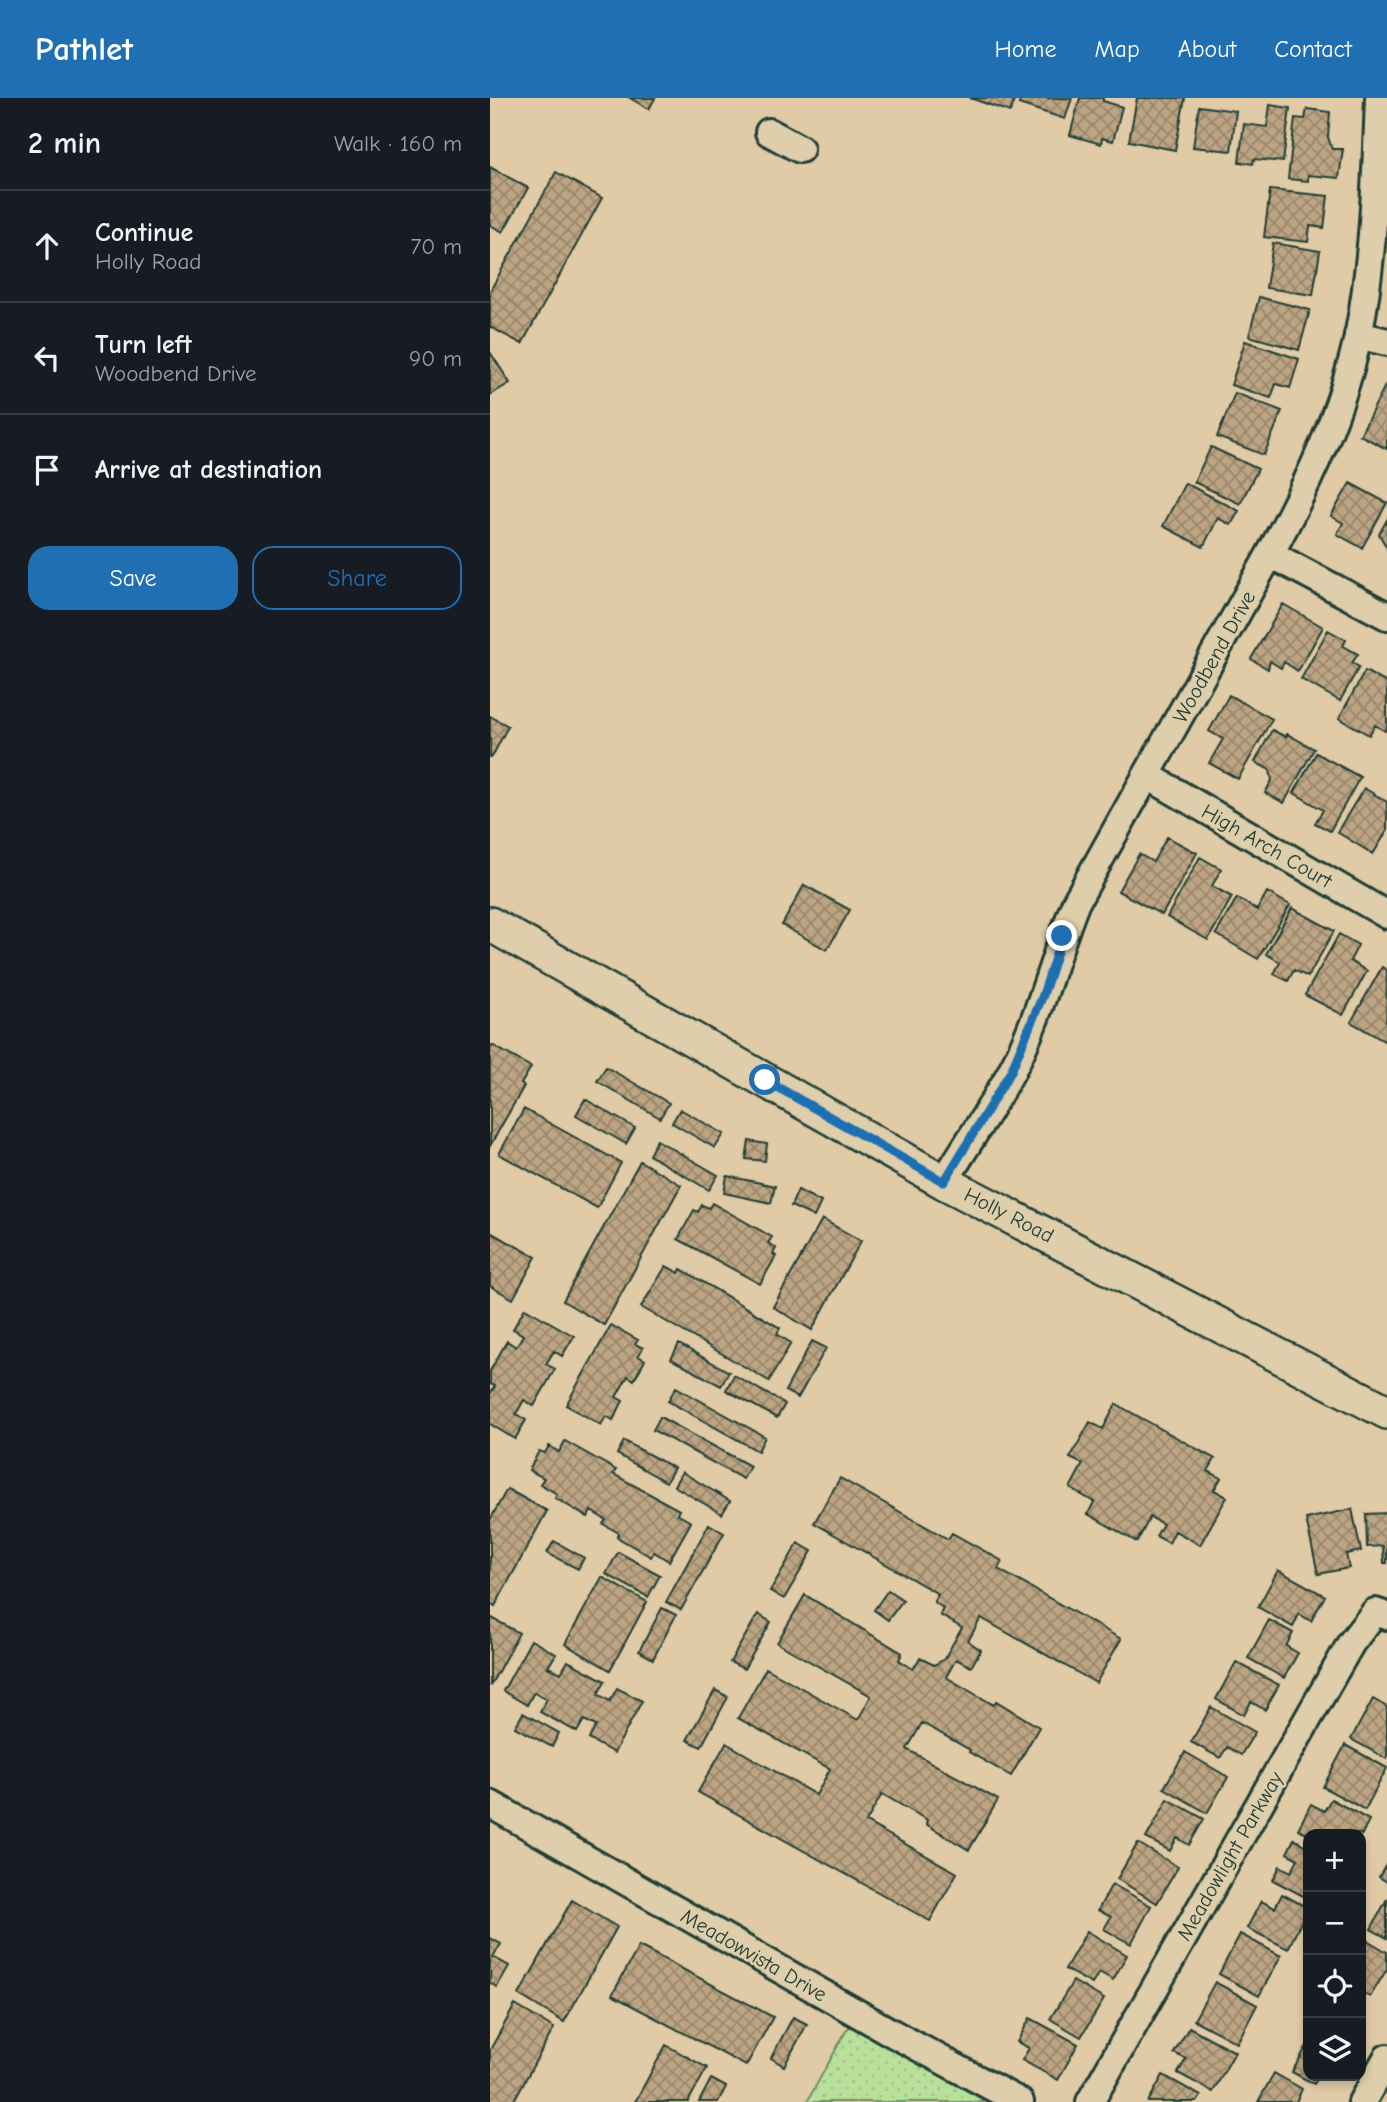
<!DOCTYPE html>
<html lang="en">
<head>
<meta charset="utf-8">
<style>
	body { margin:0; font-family:"Comic Neue",sans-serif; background:#242831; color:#f1f3f6 }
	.controls { position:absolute; right:21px; bottom:21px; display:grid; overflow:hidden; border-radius:14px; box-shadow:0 4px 10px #0003 }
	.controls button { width:63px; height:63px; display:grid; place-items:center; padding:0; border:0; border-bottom:2px solid #363941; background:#171b24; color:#f1f3f6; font:35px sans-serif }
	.stop { position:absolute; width:21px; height:21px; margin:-16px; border:5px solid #1f6fb2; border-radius:50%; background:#fff }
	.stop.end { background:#1f6fb2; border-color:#fff; box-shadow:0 2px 7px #0008 }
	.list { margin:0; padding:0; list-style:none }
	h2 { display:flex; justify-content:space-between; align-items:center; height:91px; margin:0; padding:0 28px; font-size:30px }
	h2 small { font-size:23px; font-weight:400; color:#9ea1a6 }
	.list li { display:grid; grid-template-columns:46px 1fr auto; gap:21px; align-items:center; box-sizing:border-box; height:112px; padding:0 28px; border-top:2px solid #363941 }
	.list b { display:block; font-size:26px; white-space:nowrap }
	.list p { margin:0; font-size:23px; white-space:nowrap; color:#9ea1a6 }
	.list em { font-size:23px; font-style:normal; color:#9ea1a6 }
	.actions { display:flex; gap:14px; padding:21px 28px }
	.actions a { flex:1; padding:16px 0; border:2px solid #1f6fb2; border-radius:21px; text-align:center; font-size:24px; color:#1f6fb2 }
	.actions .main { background:#1f6fb2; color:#fff }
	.icon { flex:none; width:38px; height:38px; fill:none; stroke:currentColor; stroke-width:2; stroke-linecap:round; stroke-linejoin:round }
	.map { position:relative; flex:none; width:897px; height:2004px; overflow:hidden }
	header { display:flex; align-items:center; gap:42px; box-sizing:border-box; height:98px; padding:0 35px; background:#1f6fb2; color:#fff }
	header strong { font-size:33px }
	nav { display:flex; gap:38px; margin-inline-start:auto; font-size:24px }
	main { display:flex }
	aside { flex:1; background:#171b24 }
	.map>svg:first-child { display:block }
	.park { fill:url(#park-dots); stroke:#6c8e68; stroke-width:2 }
	.building { fill:url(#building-cross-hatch); stroke:#1f3d34; stroke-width:2 }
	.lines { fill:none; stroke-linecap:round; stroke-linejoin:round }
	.minor-casing { stroke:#1f3d34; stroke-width:32 }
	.major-casing { stroke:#1f3d34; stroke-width:38 }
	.minor { stroke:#dfceab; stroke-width:26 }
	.major { stroke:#dfceab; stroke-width:33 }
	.route { stroke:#1f6fb2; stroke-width:9 }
	.labels { text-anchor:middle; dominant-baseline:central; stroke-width:5; stroke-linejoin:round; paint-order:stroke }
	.street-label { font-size:21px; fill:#1f3d34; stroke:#dfceab }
</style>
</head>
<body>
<header>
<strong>Pathlet</strong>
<nav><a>Home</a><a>Map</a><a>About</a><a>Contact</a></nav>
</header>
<main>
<aside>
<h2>2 min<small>Walk · 160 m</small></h2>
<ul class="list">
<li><svg class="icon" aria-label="ahead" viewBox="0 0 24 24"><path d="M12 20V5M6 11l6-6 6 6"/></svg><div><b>Continue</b><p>Holly Road</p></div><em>70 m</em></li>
<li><svg class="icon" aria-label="left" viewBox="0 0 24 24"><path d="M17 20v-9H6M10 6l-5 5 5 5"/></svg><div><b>Turn left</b><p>Woodbend Drive</p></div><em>90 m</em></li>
<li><svg class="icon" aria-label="arrive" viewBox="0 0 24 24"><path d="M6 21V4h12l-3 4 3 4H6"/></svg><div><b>Arrive at destination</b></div></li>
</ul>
<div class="actions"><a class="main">Save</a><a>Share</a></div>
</aside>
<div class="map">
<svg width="897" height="2004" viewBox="0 0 897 2004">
	<defs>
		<pattern id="park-dots" width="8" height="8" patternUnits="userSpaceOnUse" patternTransform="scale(1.75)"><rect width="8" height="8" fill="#b9e09b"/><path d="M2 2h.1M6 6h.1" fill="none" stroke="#9fc186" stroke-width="1.8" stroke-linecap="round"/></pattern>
		<pattern id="building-cross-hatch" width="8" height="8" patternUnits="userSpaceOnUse" patternTransform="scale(1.75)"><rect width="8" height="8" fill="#bda483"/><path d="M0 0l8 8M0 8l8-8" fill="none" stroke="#99876c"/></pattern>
	</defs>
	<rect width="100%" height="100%" fill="#e1cba7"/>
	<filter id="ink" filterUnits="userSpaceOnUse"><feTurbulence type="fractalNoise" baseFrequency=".0143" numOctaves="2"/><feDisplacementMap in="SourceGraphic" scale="14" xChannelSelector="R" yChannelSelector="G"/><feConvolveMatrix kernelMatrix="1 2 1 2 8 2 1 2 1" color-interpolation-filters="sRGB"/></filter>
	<g filter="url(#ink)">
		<path class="park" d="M360 1928 497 2004H317L356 1933Z"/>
		<path class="building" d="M140 0H165L159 11Z
			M480 0H525L520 14Z
			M531 0H582L575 21 529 6Z
			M590 0H613V3L632 9 623 43 612 40 611 46 580 37Z
			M647 0H695L685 52 639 43Z
			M780 7 800 10 793 64 764 61 763 66 749 64 754 26 777 29Z
			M709 8 746 13 741 53 703 49Z
			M817 11 840 14 838 39 842 51H853L849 80 818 77V83L798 81 805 20 815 21Z
			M0 69 38 90 13 134 0 127Z
			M66 74 112 100 32 246 0 229V193Z
			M780 92 838 98 834 130 820 128 818 144 774 139Z
			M783 145 830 153 823 197 776 190Z
			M769 199 820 212 809 252 759 238Z
			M755 243 809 261 800 290 786 286 781 300 741 287Z
			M0 254 20 285 0 297Z
			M897 284V351L870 337Z
			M745 295 792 313 774 357 727 339Z
			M721 349 768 371 750 406 704 384Z
			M695 385 749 413 741 427 728 420 713 449 673 428Z
			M860 385 897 405 872 450 847 436 853 425 841 418Z
			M897 422V450L889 436Z
			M793 506 833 529 808 573 794 564 791 570 780 563 778 571 761 561Z
			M838 532 856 542 853 548 868 556 862 565 869 569 850 603 811 581Z
			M875 573 897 585V630L895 633 885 627 879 637 849 620Z
			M739 597 782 621 748 681 719 665 733 641 719 633Z
			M0 618 18 628 2 659H0Z
			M782 632 796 639 797 636 824 651 794 705 775 695 782 682 780 672 765 664Z
			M826 655 870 679 840 733 825 725 833 712 804 695Z
			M874 690 897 704V733L883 756 847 734Z
			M677 739 707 755 672 817 628 793 649 756 663 764Z
			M710 759 731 771 722 788 742 799 718 842 677 819Z
			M314 787 360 812 337 852 292 827Z
			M777 794 800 807 768 861 726 836 747 800 767 812Z
			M802 810 844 833 818 879 804 872 798 883 784 876 790 864 776 856Z
			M849 836 868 847 860 863 877 873 853 917 815 897Z
			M892 869 897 872 896 944 861 924Z
			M2 947 41 969 31 986 34 988 0 1048V951Z
			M116 969 179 1005 170 1020 107 983Z
			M95 1001 145 1030 136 1046 86 1017Z
			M34 1011 131 1065 107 1110 9 1056Z
			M190 1011 234 1036 225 1050 182 1025Z
			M167 1042 228 1077 219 1092 159 1057Z
			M259 1043 277 1046 275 1063 256 1061Z
			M150 1063 191 1087 114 1227 73 1203Z
			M237 1078 285 1088 281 1105 234 1095Z
			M308 1092 331 1104 324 1119 301 1108Z
			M222 1105 282 1139 278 1145 286 1150 283 1156 286 1158 270 1186 188 1141 204 1112 208 1114 212 1107 219 1110Z
			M332 1121 371 1143 322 1232 283 1209Z
			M0 1134 46 1159 23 1201 0 1188Z
			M176 1168 189 1175 191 1171 290 1230 287 1236 301 1245 279 1283 151 1209Z
			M35 1210 84 1238 72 1258 64 1253 56 1266 65 1271 44 1308 34 1302 26 1316 36 1322 25 1341 0 1326V1296L5 1288 0 1286V1273L17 1243 26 1249 33 1237 23 1231Z
			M121 1227 148 1242 145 1246 153 1250 148 1258 155 1262 144 1282 138 1278 126 1299 133 1303 123 1322 116 1318 111 1327 76 1307Z
			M322 1243 336 1250 308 1300 295 1293Z
			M189 1246 239 1274 231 1288 181 1261Z
			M244 1277 295 1306 287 1320 236 1292Z
			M186 1289 275 1339 268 1353 178 1303Z
			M626 1306 725 1361 718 1373 731 1380 724 1392 737 1399 710 1447 685 1433 679 1445 666 1438 673 1426 660 1419 647 1444 598 1416 604 1404 580 1390 593 1366 580 1360 600 1324 613 1331Z
			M170 1319 260 1368 253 1381 163 1332Z
			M75 1343 126 1372 123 1376 189 1412 187 1416 201 1424 179 1463 164 1454 161 1459 127 1439 129 1435 113 1426 116 1422 101 1413 98 1419 65 1400 67 1396 50 1386 54 1380 39 1372 49 1353 55 1355 59 1348 69 1354Z
			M134 1343 184 1370 176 1384 127 1356Z
			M192 1374 240 1403 232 1416 184 1388Z
			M350 1380 458 1441 462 1435 512 1463 508 1471 631 1541 606 1585 491 1520 478 1543 491 1552 481 1569 466 1561 456 1579 504 1607 506 1603 549 1629 521 1678 479 1654 480 1652 432 1625 417 1651 508 1702 479 1752 436 1726 437 1722 392 1696 376 1724 467 1775 440 1823 208 1694 236 1645 326 1697 340 1671 248 1620 276 1570 368 1622 381 1598 287 1545 315 1497 412 1555 409 1562 423 1571 430 1560 444 1567 454 1561 472 1530 450 1517 453 1510 444 1504 448 1496 324 1425Z
			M17 1391 57 1413 5 1508 0 1505V1422Z
			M862 1411 871 1453 856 1456 859 1470 828 1476 816 1421Z
			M897 1415V1465H894L893 1448 877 1449 876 1416Z
			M219 1426 234 1435 191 1512 176 1504Z
			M64 1443 94 1460 88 1471 57 1455Z
			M308 1445 322 1453 294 1501 280 1493Z
			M128 1454 170 1477 158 1499 116 1476Z
			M788 1472 835 1498 821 1523 809 1516 803 1529 768 1509Z
			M112 1479 157 1504 120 1572 75 1546Z
			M398 1492 413 1502 398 1522 384 1512Z
			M172 1510 186 1517 163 1561 149 1553Z
			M268 1516 281 1524 254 1571 240 1564Z
			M0 1519 29 1535 0 1588Z
			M779 1522 803 1535 796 1548 808 1555 794 1580 758 1560Z
			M41 1542 66 1556 58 1569 71 1575 78 1563 115 1583 108 1596 120 1603 127 1590 152 1603 124 1655 99 1641 106 1628 94 1622 87 1634 50 1614 57 1601 44 1594 37 1607 13 1593Z
			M746 1564 789 1587 775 1612 761 1604 754 1617 726 1601Z
			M225 1592 238 1599 211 1649 197 1642Z
			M883 1601 897 1609V1661L861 1641Z
			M721 1609 765 1634 751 1657 737 1649 730 1660 701 1644Z
			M33 1615 69 1635 62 1649 25 1629Z
			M855 1647 897 1670 875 1712 833 1689Z
			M695 1654 738 1679 717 1715 674 1690Z
			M678 1701 714 1721 699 1747 687 1740 680 1753 656 1740Z
			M841 1701 879 1722 871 1738V1736H819L808 1731 821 1706 834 1713Z
			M804 1741 818 1749 817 1800 783 1782 790 1768 801 1774 808 1761 797 1755Z
			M648 1745 688 1769 667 1805 627 1781Z
			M897 1765V1784L889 1779Z
			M622 1786 661 1808 641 1846 614 1831 621 1819 608 1812Z
			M792 1796 818 1810 798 1851 757 1830 771 1803 785 1810Z
			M897 1801V1840L881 1831Z
			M82 1802 127 1829 74 1924 29 1897Z
			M597 1833 637 1857 623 1882 609 1874 602 1886 575 1871Z
			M750 1836 791 1858 769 1898 729 1876Z
			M872 1839 897 1854V1871L880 1899 871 1894Z
			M0 1840 11 1846 3 1859 19 1868 7 1889 0 1885Z
			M149 1848 283 1919 256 1968 122 1897Z
			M583 1883 614 1901 591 1939 560 1921Z
			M725 1884 767 1907 747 1945 704 1922Z
			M25 1907 64 1930 23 2004H0V1952Z
			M303 1919 317 1926 294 1968 281 1960Z
			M540 1920 588 1946 568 1982 532 1962 539 1950 527 1944Z
			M699 1929 745 1954 723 1994 688 1975 696 1961 684 1955Z
			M818 1946V1978H829L824 1986 802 1974Z
			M176 1947 217 1970 198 2004H145Z
			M784 1975 812 1991 806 2004H768Z
			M673 1977 711 1998 707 2004H658Z
			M221 1981 236 1989 228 2004H209Z"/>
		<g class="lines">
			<defs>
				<path id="minor" d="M279 34 310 51
					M868 237 897 244
					M780 456 897 518
					M658 678 897 817
					M454 1084C476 1047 501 1011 521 974 550 920 563 860 586 804L780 456C818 386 853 312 869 234 884 156 886 78 889 0
					M0 1706 402 1935 530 2004
					M600 2004 861 1545 885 1514 897 1518
					M872 2004 897 1960"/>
				<path id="major" d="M0 826 454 1084 897 1314"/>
			</defs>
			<use href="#minor" class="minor-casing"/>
			<use href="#major" class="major-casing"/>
			<use href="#minor" class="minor"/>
			<use href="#major" class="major"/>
		</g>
	</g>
	<g class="lines" filter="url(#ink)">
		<path class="route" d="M275 982 454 1084 521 973 553 897 572 838"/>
	</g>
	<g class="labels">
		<g class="street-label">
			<text transform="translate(724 559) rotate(-61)">Woodbend Drive</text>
			<text transform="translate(777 748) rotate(30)">High Arch Court</text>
			<text transform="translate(519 1117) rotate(27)">Holly Road</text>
			<text transform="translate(740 1758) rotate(-60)">Meadowlight Parkway</text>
			<text transform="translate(264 1857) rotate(30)">Meadowvista Drive</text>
		</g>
	</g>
</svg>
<div class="controls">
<button>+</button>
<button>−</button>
<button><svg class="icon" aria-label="locate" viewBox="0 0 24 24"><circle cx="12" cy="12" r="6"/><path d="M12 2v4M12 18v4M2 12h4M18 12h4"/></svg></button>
<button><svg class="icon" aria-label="layers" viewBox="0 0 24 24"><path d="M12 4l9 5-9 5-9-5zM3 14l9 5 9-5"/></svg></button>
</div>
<div class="stop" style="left:275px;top:982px"></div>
<div class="stop end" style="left:572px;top:838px"></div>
</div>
</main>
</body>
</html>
